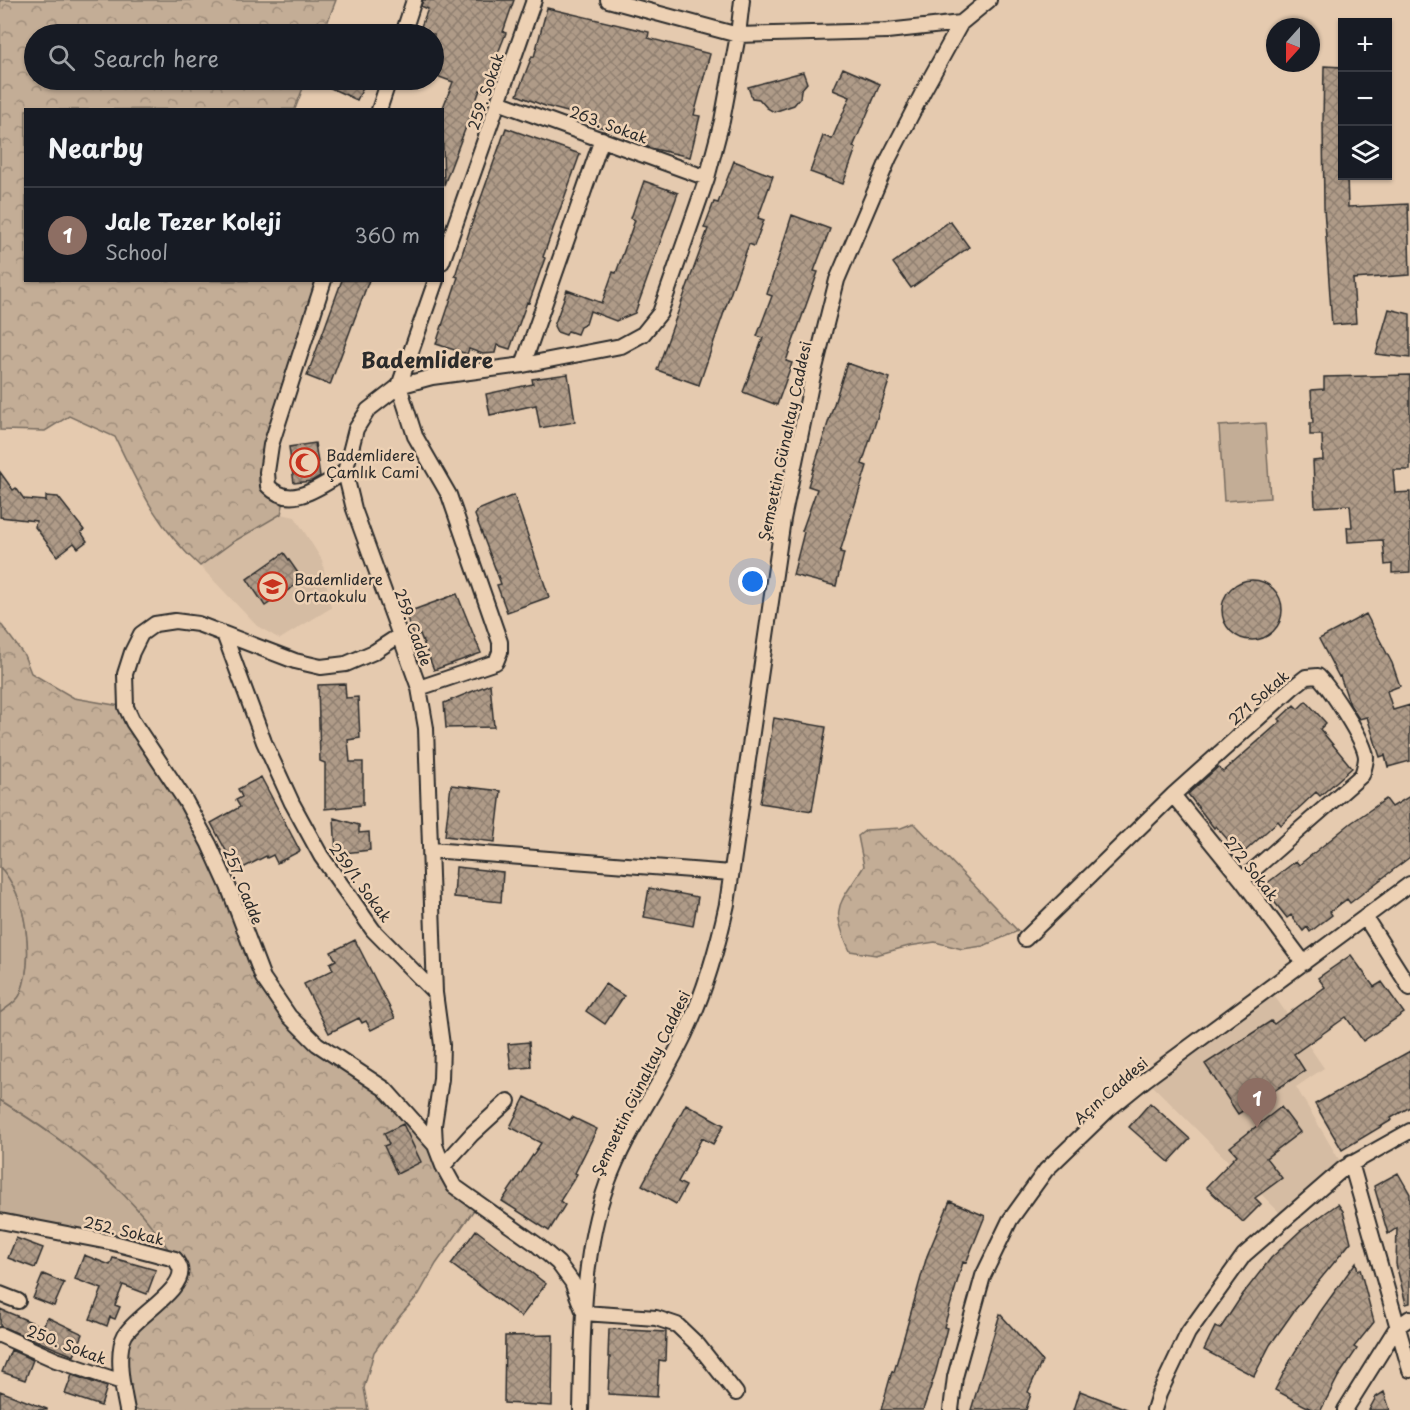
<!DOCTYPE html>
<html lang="en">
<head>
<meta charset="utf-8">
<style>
	body { margin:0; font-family:"Playpen Sans",sans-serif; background:#242831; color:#f1f3f6 }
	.controls { position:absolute; right:18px; top:18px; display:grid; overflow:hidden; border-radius:0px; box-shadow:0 2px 4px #0004 }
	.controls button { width:54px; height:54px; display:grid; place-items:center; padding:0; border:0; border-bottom:2px solid #363941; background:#171b24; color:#f1f3f6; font:30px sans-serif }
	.compass { position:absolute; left:1266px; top:18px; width:54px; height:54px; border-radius:50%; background:#171b24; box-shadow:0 2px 4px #0004; rotate:201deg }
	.you { position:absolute; left:753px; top:582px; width:21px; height:21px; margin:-15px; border:4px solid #fff; border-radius:50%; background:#1a73e8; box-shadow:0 0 0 9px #1a73e833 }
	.badge { display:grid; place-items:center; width:39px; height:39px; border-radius:50%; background:#c8321e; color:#fff; font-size:20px; font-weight:700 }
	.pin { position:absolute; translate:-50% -50px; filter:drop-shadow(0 2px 3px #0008) }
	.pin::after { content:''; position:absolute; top:32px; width:21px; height:18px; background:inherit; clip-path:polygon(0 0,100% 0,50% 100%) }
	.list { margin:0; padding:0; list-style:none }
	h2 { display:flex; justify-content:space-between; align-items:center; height:78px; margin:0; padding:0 24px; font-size:26px }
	h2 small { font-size:20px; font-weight:400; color:#9ea1a6 }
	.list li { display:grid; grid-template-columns:39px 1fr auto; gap:18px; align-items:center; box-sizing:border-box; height:96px; padding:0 24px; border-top:2px solid #363941 }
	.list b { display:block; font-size:22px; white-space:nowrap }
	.list p { margin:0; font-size:20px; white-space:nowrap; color:#9ea1a6 }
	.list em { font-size:20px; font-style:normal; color:#9ea1a6 }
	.icon { flex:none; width:33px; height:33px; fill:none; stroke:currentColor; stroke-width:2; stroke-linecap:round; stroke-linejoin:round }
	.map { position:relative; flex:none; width:1410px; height:1410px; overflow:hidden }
	.search { position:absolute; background:#171b24; box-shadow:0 2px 4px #0004; left:24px; top:24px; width:420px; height:66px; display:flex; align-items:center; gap:15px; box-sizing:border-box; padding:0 21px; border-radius:33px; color:#9ea1a6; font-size:22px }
	.panel { position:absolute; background:#171b24; box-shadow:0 2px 4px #0004; left:24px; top:108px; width:420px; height:174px; border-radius:0px }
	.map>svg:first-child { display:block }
	.built { fill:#d5bca3 }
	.grass { fill:#c3ad96; stroke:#776c60; stroke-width:1.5 }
	.forest { fill:url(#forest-crowns); stroke:#776c60; stroke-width:1.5 }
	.building { fill:url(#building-cross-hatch); stroke:#2b2b2b; stroke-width:1.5 }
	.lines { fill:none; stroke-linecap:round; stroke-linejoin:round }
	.minor-casing { stroke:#2b2b2b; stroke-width:18 }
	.minor { stroke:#edd1b4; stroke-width:14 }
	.labels { text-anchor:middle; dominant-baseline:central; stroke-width:5; stroke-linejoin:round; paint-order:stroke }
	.street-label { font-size:15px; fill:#2b2b2b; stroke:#edd1b4 }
	.poi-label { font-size:15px; fill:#2b2b2b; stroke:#edd1b4; text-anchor:start }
	.district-label { font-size:21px; font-weight:bold; fill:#2b2b2b; stroke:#edd1b4 }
</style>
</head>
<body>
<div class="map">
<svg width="1410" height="1410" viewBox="0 0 1410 1410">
	<defs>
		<pattern id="forest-crowns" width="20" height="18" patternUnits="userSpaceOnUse" patternTransform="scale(1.5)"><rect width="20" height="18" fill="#c3ad96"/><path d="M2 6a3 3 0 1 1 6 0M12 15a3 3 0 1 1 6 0" fill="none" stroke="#9f8d7b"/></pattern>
		<pattern id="building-cross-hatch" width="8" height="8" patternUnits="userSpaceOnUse" patternTransform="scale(1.5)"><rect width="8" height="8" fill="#af9b88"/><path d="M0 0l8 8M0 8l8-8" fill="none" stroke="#8f7f6f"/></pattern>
	</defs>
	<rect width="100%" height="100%" fill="#e5caaf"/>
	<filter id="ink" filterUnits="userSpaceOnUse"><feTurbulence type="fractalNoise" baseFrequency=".0167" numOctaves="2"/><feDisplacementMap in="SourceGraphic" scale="12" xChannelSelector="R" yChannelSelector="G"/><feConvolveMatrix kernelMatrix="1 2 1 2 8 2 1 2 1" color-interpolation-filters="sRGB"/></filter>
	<g filter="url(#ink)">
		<path class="built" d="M281 514 295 517 322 560 331 608 280 639 257 626 200 566 233 542Z
			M1269 988 1324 1068 1296 1087 1344 1168 1285 1218 1146 1079Z"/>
		<path class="grass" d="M1265 423 1270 498 1224 501 1219 426Z
			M0 867C27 896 35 958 20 995 17 1002 6 1008 0 1013Z
			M0 1100C64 1140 138 1193 175 1259L0 1221Z"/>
		<path class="forest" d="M0 0H336L323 34H34V80H306L295 109 26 110V280L324 281 271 445 268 486 285 497 281 514 233 542 200 566C157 527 140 489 115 437L69 416 45 431 0 430Z
			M0 623 24 655 31 673 74 698 126 707 185 800 248 941 289 1016 385 1089 443 1166 478 1204 436 1264 419 1294 400 1316 374 1352 364 1388 368 1410H127L123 1343 180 1268C139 1196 70 1143 0 1100V1013C6 1008 17 1002 20 995 35 958 27 896 0 867Z
			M914 823 1018 931 983 946 962 949 935 942 909 946 876 955 850 951C829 905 839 906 864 866L858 836 866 830 901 828Z"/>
		<path class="building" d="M423 0H514L503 32 506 33 496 58 484 91 480 90 444 185 442 110 453 82 434 75V34H418L428 9 421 6Z
			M547 8 649 32 648 38 710 54 694 115 700 116 690 157 650 148 644 145 646 138 596 126 597 120 545 106 517 95 532 56 534 57Z
			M1324 66 1342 67V176H1347L1348 207 1408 204 1410 275 1353 279 1356 323 1332 325 1324 208 1323 122Z
			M843 68 880 84 853 147 856 148 843 184 810 172 823 136 832 139 850 97 833 90Z
			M803 72 807 83 801 90 800 98 794 105 774 112 767 108 759 99 752 98 748 87Z
			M313 80H367L357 100Z
			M506 128 580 154 543 257 545 258 529 303 527 302 510 349 497 345 495 353 483 354 469 349 467 354 436 344 458 277 455 276 472 223Z
			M734 161 773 176 758 218 764 220 754 246 749 244 732 289 699 385 657 370 708 229 704 228 714 202 718 203Z
			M644 181 678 193 635 313 616 321 590 311 586 324 580 327 577 334 568 331 566 335 557 332 554 326 567 290 602 303 613 272 616 273 635 220 631 218Z
			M792 215 830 229 814 271 818 272 786 361 792 363 777 405 743 392 763 338 757 336 772 296 767 294Z
			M950 221 969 247 911 288 893 263Z
			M342 280H369L330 385 307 376Z
			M1389 309 1410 314V358L1376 354Z
			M847 363 890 378 862 464 867 466 840 552 844 553 836 586 793 575 804 532 802 531 817 489 808 486Z
			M568 374 575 422 540 428 536 405 490 415 486 394 533 384 532 379Z
			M1410 375V470H1393L1395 493 1410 492V572L1392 573V564L1385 565 1383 540 1348 542 1347 527H1352L1350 505 1315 507 1313 461 1323 460 1322 435H1310V423H1313L1311 390 1324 389V377Z
			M315 443 320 476 312 481 294 483 289 447Z
			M0 472 13 490 16 488 24 499 46 501V496L58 497 84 530 81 532 87 541 78 548 74 543 57 556 35 527 36 521 0 517Z
			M514 495 549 597 507 612 497 585 501 584 475 515 478 510Z
			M284 553 303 580 265 606 247 579Z
			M1222 610a30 30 0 1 1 60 0a30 30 0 1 1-60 0Z
			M457 594 481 653 434 670 420 634 414 636 405 613Z
			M1366 614 1392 663 1400 686 1387 691 1393 710 1410 705V761L1388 767 1385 755 1380 757 1367 717 1359 719 1350 705 1340 676 1339 677 1319 639Z
			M345 684 346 698 358 697 360 738 348 740 350 762H363V805L325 809V763L320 761 318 685Z
			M490 684 494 727 446 728 444 703Z
			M1306 701 1326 723 1320 729 1352 768 1320 796 1316 792 1281 825 1278 821 1241 855 1216 826 1214 828 1188 794 1218 767 1223 772 1281 721 1279 719 1294 705 1298 709Z
			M774 718 826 727 812 811 760 803Z
			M261 777 300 851 277 863 273 855 267 858 266 856 237 871 211 823 240 807 236 800 242 797 238 789Z
			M451 785 501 791 495 842 445 836Z
			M1410 796V857L1350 903 1347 899 1330 912 1332 915 1310 932 1307 927 1303 931 1291 915 1287 918 1268 894 1272 891 1266 884 1296 861 1299 865 1351 823 1386 799 1392 807Z
			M334 818 359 825V833L369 832 370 850 336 854Z
			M456 867 503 872 501 902 454 897Z
			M649 888 698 897 693 926 644 917Z
			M355 940 395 1018 371 1030 366 1021 362 1023 359 1018 329 1033 304 984 333 970 330 963 336 960 331 952Z
			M1351 955 1374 987 1382 982 1404 1013 1363 1041 1346 1017 1294 1054 1305 1071 1238 1114 1205 1064 1271 1021 1274 1024 1325 987 1318 978Z
			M605 984 624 996 605 1024 586 1011Z
			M529 1042 531 1067 511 1069 508 1044Z
			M1410 1051V1107L1391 1118 1392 1120 1342 1150 1315 1104Z
			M525 1097 570 1120 572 1117 597 1129 575 1173 577 1174 560 1201 565 1205 549 1231 502 1201 541 1143 510 1127Z
			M1150 1103 1190 1139 1169 1162 1129 1127Z
			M686 1104 724 1125 713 1144 702 1138 678 1182 686 1186 676 1204 642 1185Z
			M1281 1107 1300 1132 1266 1158 1282 1178 1255 1198 1261 1204 1243 1222 1206 1187 1237 1155 1230 1147Z
			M403 1124 421 1162 397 1174 384 1146 389 1144 384 1133Z
			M1398 1173 1410 1194V1303L1406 1304 1396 1264 1397 1228 1388 1234 1374 1186Z
			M950 1201 985 1216 966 1263 963 1262 944 1327 947 1328 936 1371 923 1410H881L892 1371 894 1372 927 1256Z
			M1338 1204 1343 1211 1351 1242 1294 1311 1270 1345 1254 1376 1204 1350 1215 1327 1220 1329 1243 1294 1271 1258 1300 1231Z
			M476 1230 546 1284 521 1317 451 1264Z
			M16 1238 43 1248 35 1268 8 1258Z
			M84 1255 110 1265 113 1258 156 1270 147 1294 123 1285 115 1305 120 1307 115 1319 110 1317 107 1326 90 1319 102 1289 75 1279Z
			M1356 1262 1358 1271 1360 1269 1374 1322 1354 1347 1357 1349 1338 1377 1321 1410H1313L1275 1390 1293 1355 1320 1312Z
			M43 1274 64 1283 54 1306 33 1298Z
			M0 1309 43 1327 47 1317 83 1334 74 1356 0 1326Z
			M1000 1314 1042 1361 1028 1392 1031 1394 1026 1410H971Z
			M609 1329 666 1332 665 1361 659 1360 657 1397 608 1394 610 1357H608Z
			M553 1335 552 1406 504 1403 505 1336Z
			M11 1350 33 1360 25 1380 2 1372Z
			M72 1375 107 1387 101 1406 65 1394Z
			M0 1391 47 1409V1410H0Z
			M1080 1391 1127 1409V1410H1074Z
			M1384 1392 1390 1410H1369L1376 1397Z"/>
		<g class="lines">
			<defs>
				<path id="minor" d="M608 0 738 35 887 31 961 23
					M403 34 414 0
					M498 102 707 178
					M379 110 389 80
					M442 262 534 0
					M324 280 271 445 267 472 268 486C292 511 321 485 345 472L354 509 419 688 426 728 435 993
					M523 365 602 139
					M399 386 415 436 449 495 500 642V652L496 662 419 688
					M399 386 436 280
					M345 472 356 429 368 410 399 386 432 377 523 365 621 346 643 334 660 313 707 178 722 121 738 35 742 0
					M224 634 264 742 292 803 321 856 373 930 435 993 442 1045 441 1079 434 1125 435 1145
					M400 635 374 652 346 664 321 667 295 661 198 624 175 621 155 624 141 634 132 652 125 674 126 707 133 722 185 800 209 844 228 886 263 978 289 1016 317 1044 385 1089 435 1145 443 1166 454 1186 536 1244 558 1263 572 1282 584 1313 656 1318 677 1325 698 1345 736 1393
					M1173 795 1242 880 1304 963
					M431 850 731 873
					M1365 917 1410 988
					M1025 939 1173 795 1292 688 1306 677 1318 676C1330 688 1365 741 1366 757 1366 763 1364 769 1362 775L1242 880
					M1351 1163 1410 1370
					M443 1166 472 1134 508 1101
					M0 1221 114 1243 175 1259C177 1262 179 1265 180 1268 186 1289 135 1317 125 1335 115 1353 123 1390 127 1410
					M0 1294 18 1301
					M0 1335 56 1360 122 1382
					M581 1410C583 1335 581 1256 607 1184 626 1131 661 1085 685 1034 705 992 717 950 727 904L783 519 812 380 837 280 889 158 924 90 961 23 989 0
					M951 1410 955 1377 983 1276 1010 1220 1046 1170 1109 1109 1146 1079 1410 884
					M1154 1410 1159 1394 1188 1333 1244 1255 1344 1168 1410 1131
					M1345 1410 1397 1327 1410 1318"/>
			</defs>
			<use href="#minor" class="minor-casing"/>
			<use href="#minor" class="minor"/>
		</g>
	</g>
	<defs>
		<symbol id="mosque-ring" viewBox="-11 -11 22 22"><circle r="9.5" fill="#edd1b4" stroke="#c8321e" stroke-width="1.5"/><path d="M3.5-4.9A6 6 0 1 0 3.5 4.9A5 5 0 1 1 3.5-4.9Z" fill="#c8321e"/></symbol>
		<symbol id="school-ring" viewBox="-11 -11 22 22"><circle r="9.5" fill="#edd1b4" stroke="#c8321e" stroke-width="1.5"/><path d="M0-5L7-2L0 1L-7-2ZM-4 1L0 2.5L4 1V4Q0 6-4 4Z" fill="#c8321e"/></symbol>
	</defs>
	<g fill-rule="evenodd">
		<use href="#mosque-ring" x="288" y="446" width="33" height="33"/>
		<use href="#school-ring" x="256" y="570" width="33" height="33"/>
	</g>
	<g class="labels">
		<g class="street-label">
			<text transform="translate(485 91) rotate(-71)">259. Sokak</text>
			<text transform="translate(609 124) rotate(20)">263. Sokak</text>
			<text transform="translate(784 441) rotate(-78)">Şemsettin Günaltay Caddesi</text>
			<text transform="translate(414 627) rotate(70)">259. Cadde</text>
			<text transform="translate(1258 697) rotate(-41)">271 Sokak</text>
			<text transform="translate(1252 868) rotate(52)">272 Sokak</text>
			<text transform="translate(361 882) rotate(54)">259/1. Sokak</text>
			<text transform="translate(244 886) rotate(68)">257. Cadde</text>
			<text transform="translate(640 1083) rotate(-64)">Şemsettin Günaltay Caddesi</text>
			<text transform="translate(1110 1090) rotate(-41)">Açın Caddesi</text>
			<text transform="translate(124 1230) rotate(13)">252. Sokak</text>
			<text transform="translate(67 1344) rotate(21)">250. Sokak</text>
		</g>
		<g class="poi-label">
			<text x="326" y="454">Bademlidere<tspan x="326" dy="17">Çamlık Cami</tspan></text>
			<text x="294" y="578">Bademlidere<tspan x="294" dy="17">Ortaokulu</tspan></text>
		</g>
		<g class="district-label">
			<text x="427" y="359">Bademlidere</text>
		</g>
	</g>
</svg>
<div class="controls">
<button>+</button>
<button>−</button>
<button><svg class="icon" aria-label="layers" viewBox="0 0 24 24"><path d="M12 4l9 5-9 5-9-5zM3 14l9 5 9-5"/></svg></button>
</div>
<svg class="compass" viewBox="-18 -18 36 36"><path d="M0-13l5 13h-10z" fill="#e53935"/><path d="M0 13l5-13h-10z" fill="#9ea1a6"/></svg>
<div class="you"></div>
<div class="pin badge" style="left:1257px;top:1128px;background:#8d6e63">1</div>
<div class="search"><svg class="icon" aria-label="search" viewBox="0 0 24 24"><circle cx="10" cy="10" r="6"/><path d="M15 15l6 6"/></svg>Search here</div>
<section class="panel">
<h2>Nearby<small></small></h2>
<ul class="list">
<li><span class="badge" style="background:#8d6e63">1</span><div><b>Jale Tezer Koleji</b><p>School</p></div><em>360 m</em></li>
</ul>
</section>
</div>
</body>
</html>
